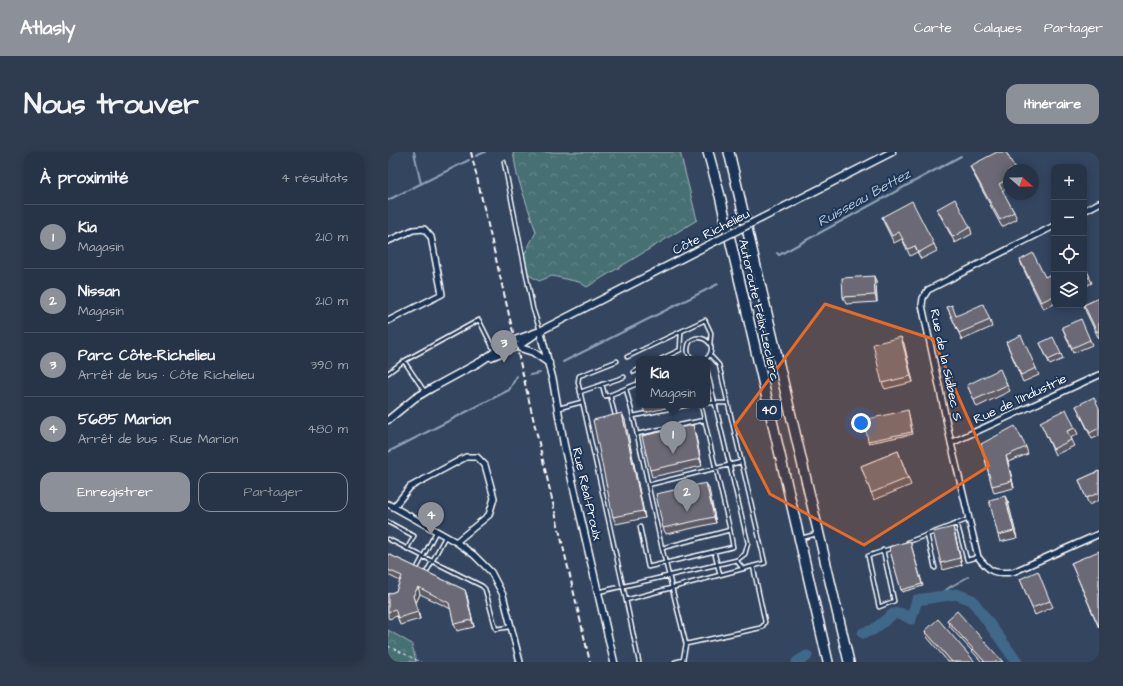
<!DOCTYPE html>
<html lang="fr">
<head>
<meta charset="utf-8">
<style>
	body { margin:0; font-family:"Architects Daughter",sans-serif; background:#2f3c4f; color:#f1f3f6 }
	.controls { position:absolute; right:12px; top:12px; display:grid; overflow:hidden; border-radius:8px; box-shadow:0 2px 10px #0003 }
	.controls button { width:36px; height:36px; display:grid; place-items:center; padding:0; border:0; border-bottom:1px solid #434f60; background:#273448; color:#f1f3f6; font:20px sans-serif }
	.compass { position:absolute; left:615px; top:12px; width:36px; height:36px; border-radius:50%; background:#273448; box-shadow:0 2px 10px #0003; rotate:110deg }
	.you { position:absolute; left:473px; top:271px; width:14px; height:14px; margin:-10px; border:3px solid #fff; border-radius:50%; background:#1a73e8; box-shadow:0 0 0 6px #1a73e833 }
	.badge { display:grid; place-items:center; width:26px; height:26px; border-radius:50%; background:#8c9099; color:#fff; font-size:13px; font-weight:700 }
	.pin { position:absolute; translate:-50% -33px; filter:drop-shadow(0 1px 2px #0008) }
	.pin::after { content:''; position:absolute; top:21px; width:14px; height:12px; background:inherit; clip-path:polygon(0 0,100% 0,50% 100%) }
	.popup { position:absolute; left:248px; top:204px; width:74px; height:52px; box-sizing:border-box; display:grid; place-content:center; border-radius:8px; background:#273448; filter:drop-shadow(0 1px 3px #0005); font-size:13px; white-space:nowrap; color:#a4aab4 }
	.popup b { font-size:15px; color:#f1f3f6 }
	.popup::after { content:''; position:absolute; left:50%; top:100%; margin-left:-8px; border:8px solid transparent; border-top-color:#273448 }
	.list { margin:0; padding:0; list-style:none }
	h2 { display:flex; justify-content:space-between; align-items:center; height:52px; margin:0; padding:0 16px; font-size:17px }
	h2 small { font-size:13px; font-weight:400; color:#a4aab4 }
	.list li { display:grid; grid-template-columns:26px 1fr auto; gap:12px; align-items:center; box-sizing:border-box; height:64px; padding:0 16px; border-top:1px solid #434f60 }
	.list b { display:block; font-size:15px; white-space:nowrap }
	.list p { margin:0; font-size:13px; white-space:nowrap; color:#a4aab4 }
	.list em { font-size:13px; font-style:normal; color:#a4aab4 }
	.actions { display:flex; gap:8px; padding:12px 16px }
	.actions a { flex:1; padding:9px 0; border:1px solid #8c9099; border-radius:12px; text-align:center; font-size:14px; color:#8c9099 }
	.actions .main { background:#8c9099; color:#fff }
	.icon { flex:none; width:22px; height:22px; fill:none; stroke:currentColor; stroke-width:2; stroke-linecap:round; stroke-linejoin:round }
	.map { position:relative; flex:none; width:711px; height:510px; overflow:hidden; border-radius:12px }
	header { display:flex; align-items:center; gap:24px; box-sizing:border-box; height:56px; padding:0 20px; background:#8c9099; color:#fff }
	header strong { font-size:19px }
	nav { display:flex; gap:22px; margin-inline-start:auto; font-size:14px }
	.intro { display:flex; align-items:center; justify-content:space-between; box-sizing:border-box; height:96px; padding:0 24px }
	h1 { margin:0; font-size:28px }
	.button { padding:10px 18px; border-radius:12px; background:#8c9099; color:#fff; font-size:14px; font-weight:700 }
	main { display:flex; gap:24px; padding:0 24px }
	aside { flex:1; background:#273448; border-radius:12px; box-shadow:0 2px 10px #0003 }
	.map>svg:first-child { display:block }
	.forest { fill:url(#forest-crowns); stroke:#a3b8ba }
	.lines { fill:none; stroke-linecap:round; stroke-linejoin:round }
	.stream { stroke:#8da4b8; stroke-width:2 }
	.river { stroke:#416889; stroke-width:11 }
	.service-casing { stroke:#fff; stroke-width:5.5 }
	.minor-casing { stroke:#fff; stroke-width:8 }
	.tertiary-casing { stroke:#fff; stroke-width:9 }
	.motorway-casing { stroke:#fff; stroke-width:12 }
	.path { stroke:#fff; stroke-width:1; stroke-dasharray:3 3; stroke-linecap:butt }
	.service { stroke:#1d3557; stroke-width:2.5 }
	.minor { stroke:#1d3557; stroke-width:5 }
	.tertiary { stroke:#1d3557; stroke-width:6 }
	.motorway { stroke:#1d3557; stroke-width:9 }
	.rail { stroke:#fff; stroke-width:2; stroke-dasharray:6 3; stroke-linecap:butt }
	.tertiary-bridge-casing { stroke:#fff; stroke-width:9; stroke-linecap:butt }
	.tertiary-bridge { stroke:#1d3557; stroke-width:6 }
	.wall { fill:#5c5a65; stroke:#fff }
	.shaded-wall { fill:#4b4a52; stroke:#fff }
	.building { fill:#6b6975; stroke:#fff }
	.marked { fill:#ea6a24; fill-opacity:0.2; stroke:#ea6a24; stroke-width:3; stroke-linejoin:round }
	.labels { text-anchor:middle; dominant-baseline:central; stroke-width:4; stroke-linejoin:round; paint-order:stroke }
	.shield { fill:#1d3557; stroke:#bbc2cd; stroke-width:1 }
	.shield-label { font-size:12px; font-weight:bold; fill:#fff }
	.street-label { font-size:13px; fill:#fff; stroke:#1d3557 }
	.water-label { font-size:14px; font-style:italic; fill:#b3c3d0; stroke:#1d3557 }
</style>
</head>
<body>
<header>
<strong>Atlasly</strong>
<nav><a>Carte</a><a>Calques</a><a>Partager</a></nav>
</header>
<div class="intro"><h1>Nous trouver</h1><a class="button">Itinéraire</a></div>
<main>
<aside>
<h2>À proximité<small>4 résultats</small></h2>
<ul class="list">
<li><span class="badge">1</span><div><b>Kia</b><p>Magasin</p></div><em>210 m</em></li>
<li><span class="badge">2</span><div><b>Nissan</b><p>Magasin</p></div><em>210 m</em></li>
<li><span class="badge">3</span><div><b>Parc Côte-Richelieu</b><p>Arrêt de bus · Côte Richelieu</p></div><em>390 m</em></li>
<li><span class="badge">4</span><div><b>5685 Marion</b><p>Arrêt de bus · Rue Marion</p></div><em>480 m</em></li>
</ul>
<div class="actions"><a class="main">Enregistrer</a><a>Partager</a></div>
</aside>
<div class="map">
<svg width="711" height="510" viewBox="0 0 711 510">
	<defs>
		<pattern id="forest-crowns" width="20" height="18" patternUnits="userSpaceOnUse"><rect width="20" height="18" fill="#477075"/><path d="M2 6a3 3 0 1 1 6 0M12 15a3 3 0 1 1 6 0" fill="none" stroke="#63858a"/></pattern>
	</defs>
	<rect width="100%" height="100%" fill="#344560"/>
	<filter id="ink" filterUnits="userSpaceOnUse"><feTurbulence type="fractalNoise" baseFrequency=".025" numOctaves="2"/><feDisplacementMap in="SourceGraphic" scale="8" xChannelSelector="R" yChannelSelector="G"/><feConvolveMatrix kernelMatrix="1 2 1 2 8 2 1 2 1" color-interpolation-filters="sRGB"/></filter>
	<g filter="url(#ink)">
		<path class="forest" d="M125 0H292L309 68 199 135 191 130 164 124 151 129 134 119 137 101 148 80 129 23Z
			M0 478 24 492 28 510H0Z"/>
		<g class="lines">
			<path class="stream" d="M26 0 33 32
				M88 4 97 0
				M0 48 81 8
				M389 101 391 103 573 4
				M175 210 330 132
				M142 223 152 221
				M0 300 121 238 129 224
				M549 445 562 435 580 425"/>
			<path class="river" d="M475 481 485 478 505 462 512 461 523 467 529 448 568 442 584 448 629 510
				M409 510 419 504"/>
			<defs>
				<path id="service" d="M116 10 145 157 152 178
					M239 205 317 168 323 181 322 192
					M273 207 292 198 293 180
					M305 207C301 204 299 201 300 196 302 175 336 190 318 207
					M229 209 191 224 190 230 238 448 377 411 331 213 322 203
					M246 220 251 217
					M0 221 16 209
					M214 232 217 244 222 243
					M238 237 245 264 300 253
					M37 240 16 209 91 168 107 200
					M192 240 236 225
					M319 251H340
					M171 256 194 250
					M227 263 222 243 251 231
					M245 264 274 396 342 378 313 253
					M249 282 316 268
					M260 333 353 310
					M0 370 26 384 19 397
					M569 371 579 408 590 405
					M252 375 260 415 345 395 342 378
					M539 383 547 416
					M414 386 428 382
					M0 387 94 434 97 437 108 477 122 475
					M520 390 581 367
					M274 396 298 492 372 476 375 474 377 470 365 414
					M495 398 506 449 491 455 480 404 504 396
					M326 399 332 423
					M348 408 355 417
					M29 416 48 380
					M38 421 57 385
					M210 440 349 408 357 402 360 391 319 218
					M238 448 251 510
					M287 510 295 508 298 492"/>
				<path id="minor" d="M696 59 711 51
					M666 74 540 138 535 146 534 153 563 291 590 405C602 420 605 422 625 420L711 382
					M0 89 25 78 36 77 43 85 54 142 0 169
					M563 291 711 223
					M0 352 68 390 86 403 103 420 115 443 132 510
					M6 355 22 335 78 305H89L97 313 106 346 101 363 68 390"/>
				<path id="tertiary" d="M374 66 504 0
					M152 179 165 229 176 293 226 510
					M129 195 145 200 161 211
					M103 205 132 193 146 183
					M0 268 27 246 44 236 92 210 114 195 127 188 152 179 326 90"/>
				<path id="motorway" d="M320 0 332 44 440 510
					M341 0 461 510"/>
			</defs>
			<use href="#service" class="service-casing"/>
			<use href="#minor" class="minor-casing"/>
			<use href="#tertiary" class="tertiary-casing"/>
			<use href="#motorway" class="motorway-casing"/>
			<path class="path" d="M0 494 33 510"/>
			<use href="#service" class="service"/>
			<use href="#minor" class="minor"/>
			<use href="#tertiary" class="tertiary"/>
			<use href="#motorway" class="motorway"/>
			<path class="rail" d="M83 0 202 510"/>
			<defs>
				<path id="tertiary-bridge" d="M326 90 374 66"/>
			</defs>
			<use href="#tertiary-bridge" class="tertiary-bridge-casing"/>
			<use href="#tertiary-bridge" class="tertiary-bridge"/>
		</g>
		<path class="wall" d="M582 14 621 18V35L614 39 626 60 629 67 614 75 585 21Z
			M549 57 582 75 584 82 567 91 552 63Z
			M494 65 546 92 549 99 533 107 529 100 522 104 514 87 506 91 496 71Z
			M632 108 657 125 666 123V152L655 157 634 114Z
			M696 113 704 131 696 135Z
			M486 124 488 130 489 150 458 152 455 145Z
			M711 146V187L698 160 696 153Z
			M559 155 568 164 602 168 604 175 574 188Z
			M674 175 702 188 704 193 685 201Z
			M513 185 516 192 525 230 497 237 494 231Z
			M618 190 648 216 651 223 635 230Z
			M652 191 673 202 675 207 662 213Z
			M579 233H619L622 239 589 255Z
			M254 253H290L257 261Z
			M688 254 711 256V284L704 287 691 260Z
			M520 258 525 282 481 291 480 289Z
			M234 261 237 268 257 366 228 372 225 365Z
			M652 270 687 276 690 282 682 286 686 294 667 303 655 276Z
			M307 280 314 314 264 325 262 318Z
			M593 292 638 295 640 302 620 310 626 336 606 341 604 334Z
			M510 299 523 333 486 348 473 314Z
			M711 319V348L701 353 691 328Z
			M318 331 321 337 328 371 278 382 275 376Z
			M620 350 629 386 612 390 610 383Z
			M567 382 574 413 555 418 553 411Z
			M522 389 535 434 514 440 501 395Z
			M711 400V476L683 411Z
			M0 402 77 438 79 444 86 475 69 479 66 472 63 457 32 442 28 451 32 467 12 473 9 464 1 467 0 465V442L8 439 12 429 0 423Z
			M632 427 662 449 665 455 647 463Z
			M559 468 615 510H594L562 475Z
			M537 479 587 510H560L539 485Z"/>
		<path class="shaded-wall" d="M486 124 488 130 489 150 487 143Z
			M513 185 516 192 525 230 523 224Z
			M234 261 237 268 257 366 255 359Z
			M305 273 307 280 314 314 312 307Z
			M618 304 620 310 626 336 624 329Z
			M318 331 321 337 328 371 326 365Z
			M617 344 620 350 629 386 626 379Z
			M565 375 567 382 574 413 572 406Z
			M30 435 32 442 28 451 32 467 25 444Z
			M77 438 79 444 86 475 84 468Z"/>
		<path class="building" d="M609 0H618L628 18H621V27L611 32 626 60 612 68 582 14Z
			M567 47 582 75 565 85 549 57Z
			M524 49 546 92 530 101 527 94 520 97 511 80 504 84 494 65Z
			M645 101 657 125 665 121 666 123V144L653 150 632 108Z
			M696 113 702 125 696 128Z
			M486 124 487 143 455 145 454 126Z
			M711 146V179L709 180 696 153Z
			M595 152 602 168 571 181 559 155 564 153 568 164Z
			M693 167 702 188 684 196 674 175Z
			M633 183 648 216 633 223 618 190Z
			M513 185 523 224 494 231 485 192Z
			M665 185 673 202 660 208 652 191Z
			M612 217 619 233 586 248 579 233Z
			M251 227V239L248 228Z
			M706 245 711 256V276L702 281 688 254Z
			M678 257 687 276 679 279 683 288 665 297 652 270Z
			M520 258 524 280 480 289 476 268Z
			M234 261 255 359 225 365 205 268Z
			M305 273 312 307 262 318 254 284Z
			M627 274 638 295 618 304 624 329 604 334 593 292Z
			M510 299 520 326 483 341 473 314Z
			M711 319V341L698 346 691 328Z
			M318 331 326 365 275 376 268 342Z
			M617 344 626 379 610 383 601 348Z
			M565 375 572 406 553 411 545 380Z
			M522 389 534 432 513 438 501 395Z
			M711 399V475L683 411Z
			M0 402 77 438 84 468 66 472 61 451 30 435 25 444 30 460 10 466 7 457 0 460V442L8 439 14 424 0 418Z
			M650 419 662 449 644 456 632 427Z
			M569 459 615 510H597L559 468Z
			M550 467 587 510H564L537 479Z"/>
	</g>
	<path class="marked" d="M437 152 545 187 601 314 476 393 382 342 347 273Z"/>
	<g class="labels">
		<rect class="shield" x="369" y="248" width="24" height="20" rx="3"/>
		<g class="shield-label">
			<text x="381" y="258">40</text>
		</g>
		<g class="street-label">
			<text transform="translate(323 80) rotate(-27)">Côte Richelieu</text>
			<text transform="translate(371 158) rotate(77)">Autoroute Félix-Leclerc</text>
			<text transform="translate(558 213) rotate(78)">Rue de la Sidbec S</text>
			<text transform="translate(632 247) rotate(-25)">Rue de l'Industrie</text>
			<text transform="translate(199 342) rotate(77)">Rue Réal-Proulx</text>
		</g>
		<g class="water-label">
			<text transform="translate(476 46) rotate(-29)">Ruisseau Bettez</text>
		</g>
	</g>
</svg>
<div class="controls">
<button>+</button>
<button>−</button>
<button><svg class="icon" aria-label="locate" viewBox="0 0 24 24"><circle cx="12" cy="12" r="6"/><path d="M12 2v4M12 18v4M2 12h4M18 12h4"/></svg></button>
<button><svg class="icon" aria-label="layers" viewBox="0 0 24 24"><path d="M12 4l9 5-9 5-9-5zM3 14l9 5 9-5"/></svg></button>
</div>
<svg class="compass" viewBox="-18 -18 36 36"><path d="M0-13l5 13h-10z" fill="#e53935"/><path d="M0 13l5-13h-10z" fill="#a4aab4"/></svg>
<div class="you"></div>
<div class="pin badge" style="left:285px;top:302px">1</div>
<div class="popup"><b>Kia</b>Magasin</div>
<div class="pin badge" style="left:299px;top:360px">2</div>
<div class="pin badge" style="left:116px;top:211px">3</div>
<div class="pin badge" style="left:43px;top:383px">4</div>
</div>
</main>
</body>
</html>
